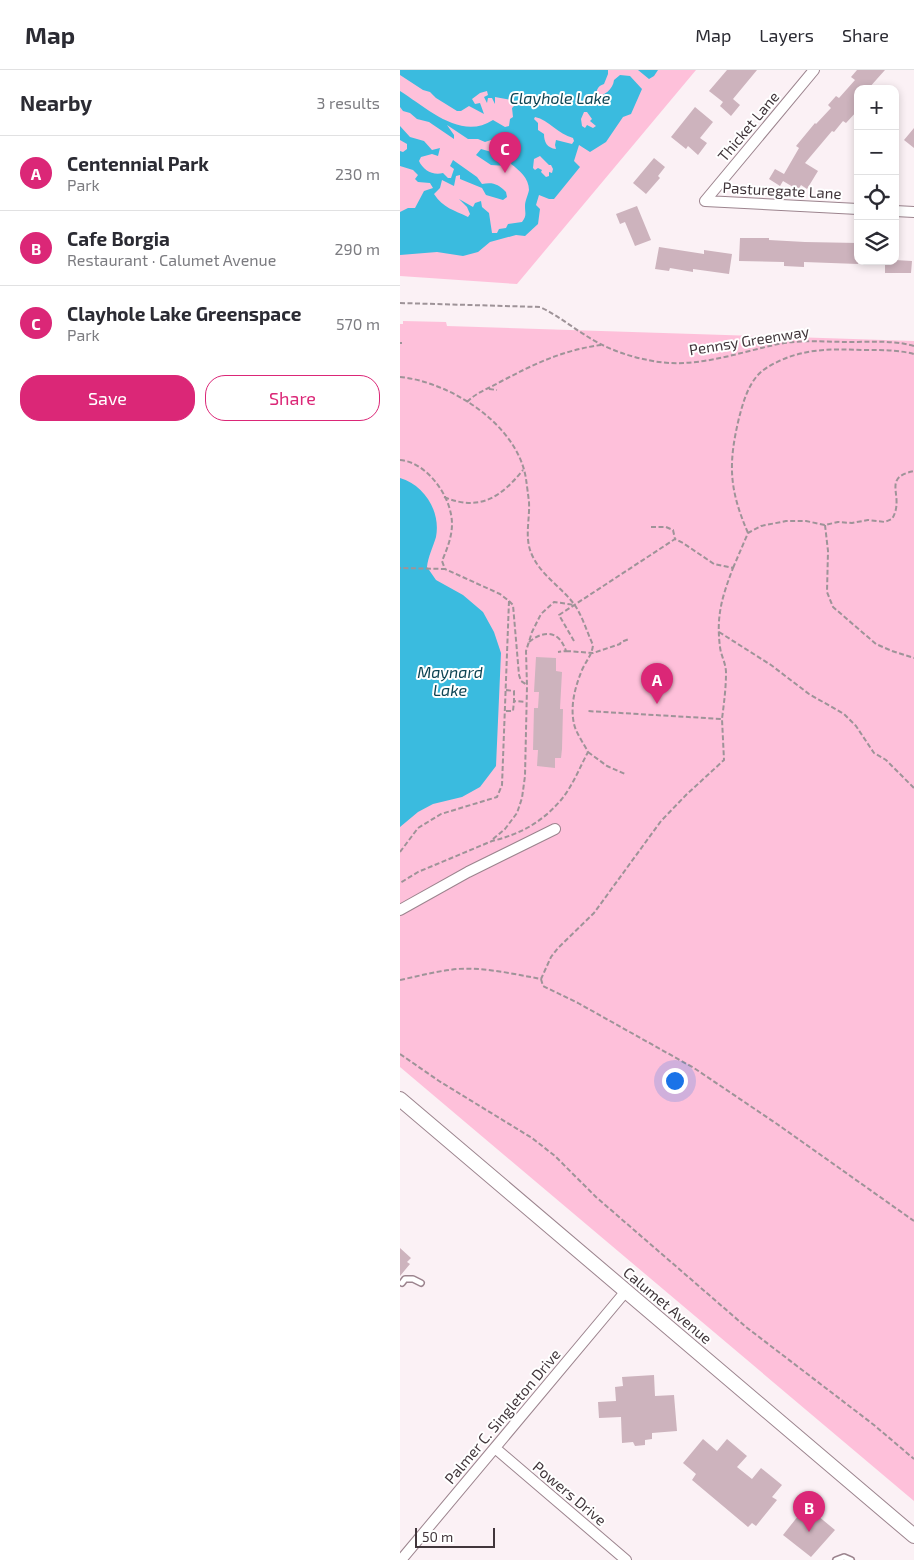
<!DOCTYPE html>
<html lang="en">
<head>
<meta charset="utf-8">
<style>
	body { margin:0; font-family:"Exo 2",sans-serif; background:#f7f7f7; color:#2b2b33 }
	.controls { position:absolute; right:15px; top:15px; display:grid; overflow:hidden; border-radius:10px; box-shadow:0 2px 8px #0003 }
	.controls button { width:45px; height:45px; display:grid; place-items:center; padding:0; border:0; border-bottom:1px solid #e1e1e2; background:#fff; color:#2b2b33; font:25px sans-serif }
	.scale { position:absolute; left:15px; bottom:12px; width:80px; box-sizing:border-box; padding-left:5px; border:2px solid #41363b; border-top:0; font-size:14px; line-height:18px; white-space:nowrap; color:#41363b; -webkit-text-stroke:4px #fff; paint-order:stroke }
	.you { position:absolute; left:274px; top:1010px; width:18px; height:18px; margin:-12px; border:4px solid #fff; border-radius:50%; background:#1a73e8; box-shadow:0 0 0 8px #1a73e833 }
	.badge { display:grid; place-items:center; width:32px; height:32px; border-radius:50%; background:#db2777; color:#fff; font-size:16px; font-weight:700 }
	.pin { position:absolute; translate:-50% -41px; filter:drop-shadow(0 1px 2px #0008) }
	.pin::after { content:''; position:absolute; top:26px; width:18px; height:15px; background:inherit; clip-path:polygon(0 0,100% 0,50% 100%) }
	.list { margin:0; padding:0; list-style:none }
	h2 { display:flex; justify-content:space-between; align-items:center; height:65px; margin:0; padding:0 20px; font-size:21px }
	h2 small { font-size:16px; font-weight:400; color:#7c7c81 }
	.list li { display:grid; grid-template-columns:32px 1fr auto; gap:15px; align-items:center; box-sizing:border-box; height:75px; padding:0 20px; border-top:1px solid #e1e1e2 }
	.list b { display:block; font-size:19px; white-space:nowrap }
	.list p { margin:0; font-size:16px; white-space:nowrap; color:#7c7c81 }
	.list em { font-size:16px; font-style:normal; color:#7c7c81 }
	.actions { display:flex; gap:10px; padding:15px 20px }
	.actions a { flex:1; padding:11px 0; border:1px solid #db2777; border-radius:20px; text-align:center; font-size:18px; color:#db2777 }
	.actions .main { background:#db2777; color:#fff }
	.icon { flex:none; width:28px; height:28px; fill:none; stroke:currentColor; stroke-width:2; stroke-linecap:round; stroke-linejoin:round }
	.map { position:relative; flex:none; width:514px; height:1490px; overflow:hidden }
	header { display:flex; align-items:center; gap:30px; box-sizing:border-box; height:70px; padding:0 25px; background:#fff; border-bottom:1px solid #e1e1e2 }
	header strong { font-size:24px }
	nav { display:flex; gap:28px; margin-inline-start:auto; font-size:18px }
	main { display:flex }
	aside { flex:1; background:#fff }
	.map>svg:first-child { display:block }
	.green { fill:#fec0da }
	.water { fill:#3abbdf; fill-rule:evenodd }
	.building { fill:#cdb3bd }
	.lines { fill:none; stroke-linecap:round; stroke-linejoin:round }
	.lane-casing { stroke:#9c848e; stroke-width:8 }
	.street-casing { stroke:#9c848e; stroke-width:12 }
	.secondary-casing { stroke:#9c848e; stroke-width:16 }
	.path { stroke:#9e9398; stroke-width:2; stroke-dasharray:5 2.5; stroke-linecap:butt }
	.lane { stroke:#fff; stroke-width:5 }
	.street { stroke:#fff; stroke-width:10 }
	.secondary { stroke:#fff; stroke-width:14 }
	.labels { text-anchor:middle; dominant-baseline:central; stroke-width:4; stroke-linejoin:round; paint-order:stroke }
	.street-label { font-size:15px; fill:#41363b; stroke:#fff }
	.water-label { font-size:16px; font-style:italic; fill:#0e4554; stroke:#fff }
</style>
</head>
<body>
<header>
<strong>Map</strong>
<nav><a>Map</a><a>Layers</a><a>Share</a></nav>
</header>
<main>
<aside>
<h2>Nearby<small>3 results</small></h2>
<ul class="list">
<li><span class="badge">A</span><div><b>Centennial Park</b><p>Park</p></div><em>230 m</em></li>
<li><span class="badge">B</span><div><b>Cafe Borgia</b><p>Restaurant · Calumet Avenue</p></div><em>290 m</em></li>
<li><span class="badge">C</span><div><b>Clayhole Lake Greenspace</b><p>Park</p></div><em>570 m</em></li>
</ul>
<div class="actions"><a class="main">Save</a><a>Share</a></div>
</aside>
<div class="map">
<svg width="514" height="1490" viewBox="0 0 514 1490">
	<rect width="100%" height="100%" fill="#fbf1f5"/>
	<path class="green" d="M0 0H296L117 214 0 206Z
		M3 251 46 252 47 256 514 271V1431L0 997V254H3Z"/>
	<path class="water" d="M0 0H208V4L204 14C197 16 196 21 196 28 204 25 213 20 214 10L220 5 230 6 242 19 231 44 223 47 206 72 190 82 179 75 174 91 180 97 154 129H149L139 125 136 135 140 139 138 154 125 166 116 165 90 172 78 182 63 186 37 182 0 185V142L8 138H15L24 121 33 118 30 113 18 112 15 109 18 105 13 100 0 96V81L3 82 7 79V74L0 70V56L10 67 24 71 32 80 40 78 38 86 32 84 21 87 19 91C23 100 33 106 43 103L48 108H51L54 99 50 96 53 90 77 107 82 114C93 112 98 114 106 122L107 127 103 130 86 125 82 118 60 109V105L56 106 54 116 42 110 40 118 34 124C43 138 54 140 68 147L70 144 67 137 59 129 73 137 75 133 81 131 82 137 89 143 92 163H97L99 159 106 158 108 154 122 152C127 146 125 143 125 136 125 131 128 125 129 120 129 108 119 100 111 94L112 88 108 86 104 90 107 96 91 95 76 85 81 79 95 83 96 72 91 70 85 72 78 69H68L47 55 54 65V69L29 52 17 49 10 43 3 41 0 37V21C27 38 61 71 93 50L105 57 109 56 110 49 113 47 112 38 115 35 111 30 95 27V34L92 28H88L87 33 84 27 88 25 87 21 80 23 72 29 75 34 80 33 84 44 69 36 61 41H57L36 28 30 22 23 20 0 5ZM184 42H187L192 49 190 51 196 56 193 58 187 55 185 58 182 56 181 49ZM135 47C149 50 158 64 173 68L174 71 172 74 156 70 155 75 156 79C147 78 144 72 144 64L138 60V53L134 49ZM140 86 149 95H151L153 99 152 103 149 102V106L146 107 141 102 142 100 138 98 135 100 133 98 134 89Z
		M238 0H258L254 6 249 9Z
		M0 408C24 415 41 441 36 467 33 477 28 487 27 497L36 510 63 525 83 542 94 562 101 583 96 696 80 717 62 727 33 734 18 742 0 757Z"/>
	<path class="building" d="M327 0H357L333 29 340 35 331 46 320 36 323 32 309 21Z
		M457 0H485L468 19H458V40L446 53 443 51 434 62 432 61 405 93 418 101 407 119 401 115 398 120 383 111 380 116 369 109 375 99 384 104 399 78 396 76 415 53 416 54 431 38 428 35 436 26 439 28 455 10 451 7Z
		M295 37 313 52 300 68 307 73 298 85 288 76 286 79 271 67Z
		M514 58V78L504 70Z
		M254 88 265 97 258 106 260 108 246 124 233 113Z
		M237 136 251 170 235 176 225 152 220 154 216 144Z
		M340 168H369V170L405 172 458 173V194L404 192V197L384 196V192L339 191Z
		M259 177 304 184V180L332 184 329 204 293 199V202L270 198 269 201 255 199Z
		M495 190 512 191 511 203H485V191Z
		M136 587 156 588V601L162 602 160 639H163L162 679 161 688H155V698L137 696 138 680H133L134 638H138L139 622H134Z
		M0 1178 11 1188 7 1192 10 1194 0 1206Z
		M254 1305 255 1326 274 1325 277 1361 252 1363V1369L245 1370V1375L235 1376 233 1372 222 1373 221 1347 199 1348 198 1332 216 1331 215 1317 223 1316 222 1307Z
		M303 1369 317 1381 327 1369 347 1386 337 1397 352 1409 361 1398 382 1415 372 1427 377 1430 356 1456 352 1453 348 1457 292 1410 296 1404 283 1393Z
		M406 1436 435 1460 411 1487 383 1465Z"/>
	<g class="lines">
		<defs>
			<path id="lane" d="M2 1213 5 1209H13L21 1213
				M436 1490 444 1487 451 1490"/>
			<path id="street" d="M305 131 414 0
				M305 131 458 139
				M495 141 514 142
				M0 840 68 802 155 759
				M95 1378 226 1490
				M1 1490 226 1221"/>
			<path id="secondary" d="M0 1029 514 1466"/>
		</defs>
		<use href="#lane" class="lane-casing"/>
		<use href="#street" class="street-casing"/>
		<use href="#secondary" class="secondary-casing"/>
		<path class="path" d="M0 233 140 237C157 245 169 255 185 265 203 277 226 286 248 290 290 300 334 284 374 275 399 269 425 272 450 272 472 272 493 270 514 276
			M0 273H2
			M0 307C51 312 118 355 126 409 127 416 128 424 129 432 130 450 124 468 132 485 141 505 161 517 174 534 182 545 187 562 193 575 192 585 186 591 182 600 175 617 170 636 174 654 176 663 184 674 188 682 180 697 172 717 161 730 142 752 121 764 92 771L18 802 0 813
			M89 319 97 320
			M67 332C77 322 88 319 100 312 134 294 163 280 201 275
			M0 390C27 392 52 427 52 454 52 467 47 479 42 491L45 499 0 498
			M44 427C80 442 101 427 123 400
			M425 455 428 481 427 522 433 537 476 574 492 581 514 588
			M251 457H266L273 460 275 469
			M348 463C329 419 328 394 339 348 343 333 347 318 357 306 363 299 371 295 379 291 407 278 434 279 465 280 482 280 498 280 514 284
			M333 498 348 463 361 456 386 451H406L425 455 438 452 452 453 468 450 485 452 492 449C506 426 480 408 514 401
			M109 531 113 535 119 605 121 611 127 615
			M319 562 371 595 409 624 444 644 456 656 474 683 486 690 514 718
			M174 571 159 545 275 469 283 473 314 494 333 498C322 527 316 546 320 577 321 586 326 593 326 603 326 618 324 633 322 649
			M129 572C144 560 159 560 166 581L158 582
			M166 581 193 583 220 574 221 572 229 569
			M106 620 114 621V631L126 632
			M106 641H113L114 631
			M188 682 207 696 225 704
			M93 769 105 759 117 743 122 728 125 706 127 616 126 581 132 562 141 544 154 532 175 535
			M0 782 18 758 41 744 97 727 102 715 109 531 100 524 45 499
			M141 909 143 916 178 933 294 998 377 1054 514 1151
			M0 910C19 906 37 901 57 899 84 897 114 904 141 909L151 887 158 878 194 843 261 751 286 725 324 690 322 649 187 641
			M0 984 39 1011 132 1068 155 1086 196 1127 346 1257 474 1355 514 1389"/>
		<use href="#lane" class="lane"/>
		<use href="#street" class="street"/>
		<use href="#secondary" class="secondary"/>
	</g>
	<g class="labels">
		<g class="street-label">
			<text transform="translate(348 56) rotate(-50)">Thicket Lane</text>
			<text transform="translate(382 120) rotate(3)">Pasturegate Lane</text>
			<text transform="translate(349 270) rotate(-9)">Pennsy Greenway</text>
			<text transform="translate(268 1235) rotate(40)">Calumet Avenue</text>
			<text transform="translate(102 1346) rotate(-50)">Palmer C. Singleton Drive</text>
			<text transform="translate(170 1423) rotate(40)">Powers Drive</text>
		</g>
		<g class="water-label">
			<text x="160" y="27">Clayhole Lake</text>
			<text x="50" y="601">Maynard<tspan x="50" dy="18">Lake</tspan></text>
		</g>
	</g>
</svg>
<div class="controls">
<button>+</button>
<button>−</button>
<button><svg class="icon" aria-label="locate" viewBox="0 0 24 24"><circle cx="12" cy="12" r="6"/><path d="M12 2v4M12 18v4M2 12h4M18 12h4"/></svg></button>
<button><svg class="icon" aria-label="layers" viewBox="0 0 24 24"><path d="M12 4l9 5-9 5-9-5zM3 14l9 5 9-5"/></svg></button>
</div>
<div class="scale">50 m</div>
<div class="you"></div>
<div class="pin badge" style="left:257px;top:634px">A</div>
<div class="pin badge" style="left:409px;top:1462px">B</div>
<div class="pin badge" style="left:105px;top:103px">C</div>
</div>
</main>
</body>
</html>
